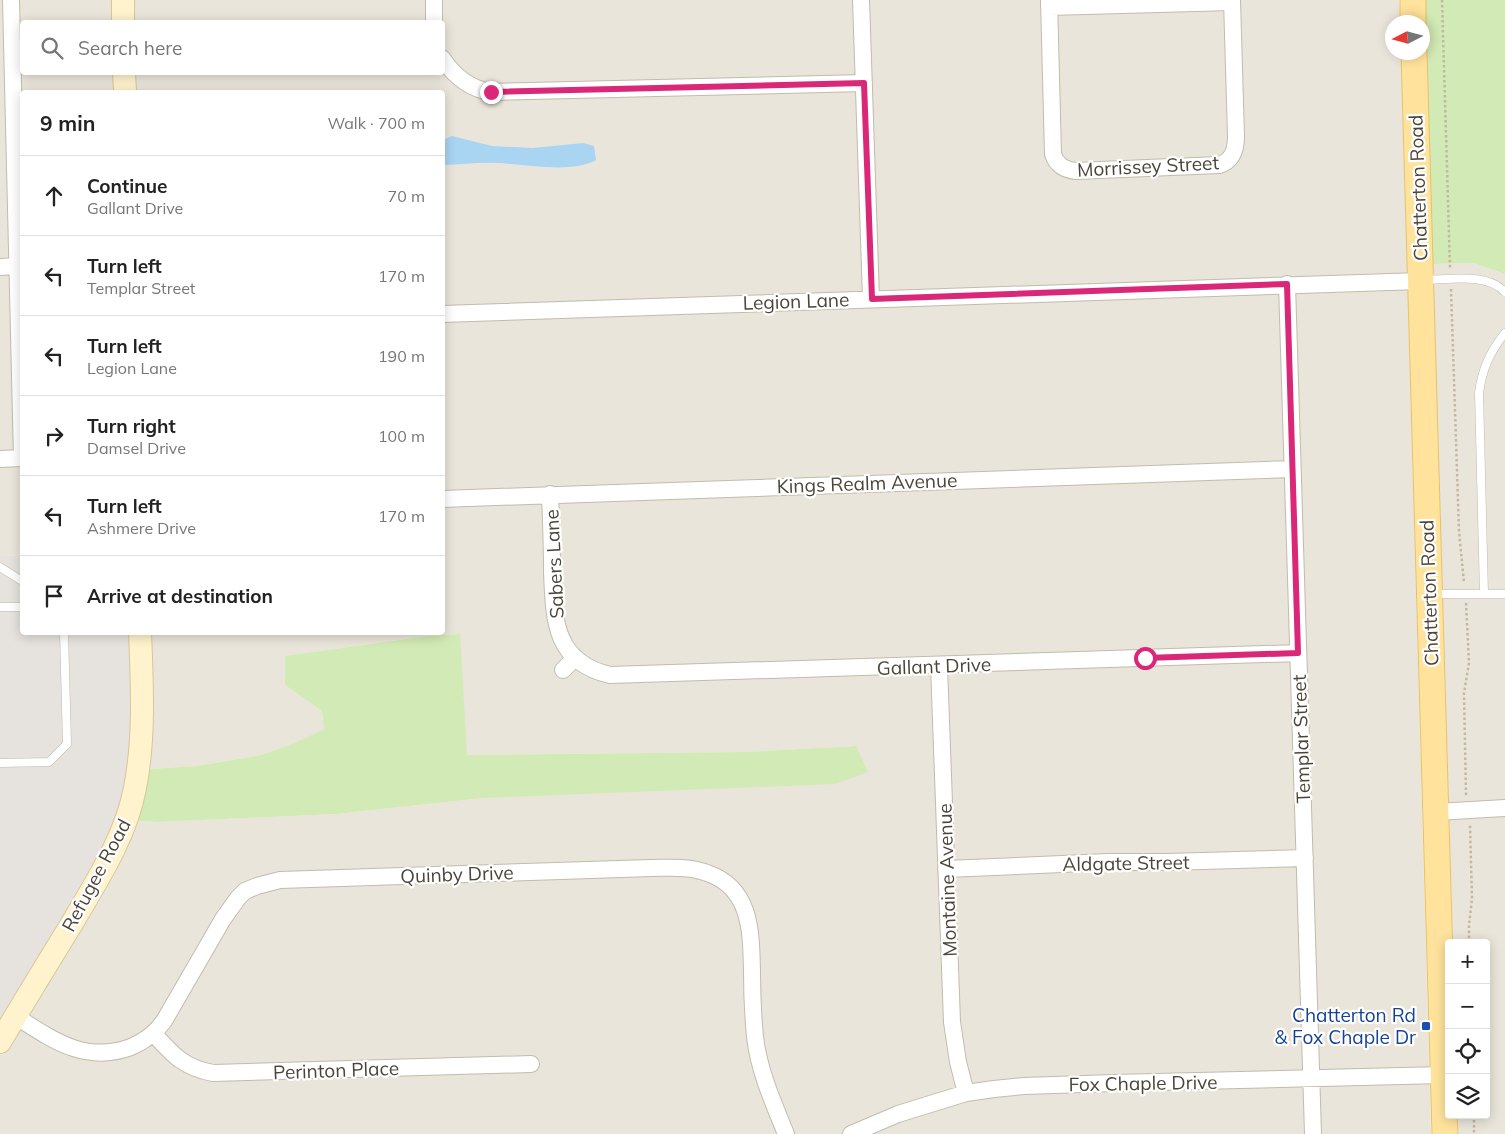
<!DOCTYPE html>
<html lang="en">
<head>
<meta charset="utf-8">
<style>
	body { margin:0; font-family:Mulish,sans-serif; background:#f6f6f6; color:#222 }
	.controls { position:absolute; right:15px; bottom:15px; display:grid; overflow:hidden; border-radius:5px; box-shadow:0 2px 12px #0003 }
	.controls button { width:45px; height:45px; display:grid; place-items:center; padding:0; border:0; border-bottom:1px solid #e0e0e0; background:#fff; color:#222; font:25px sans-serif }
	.compass { position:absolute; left:1385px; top:15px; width:45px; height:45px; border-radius:50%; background:#fff; box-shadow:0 2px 12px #0003; rotate:264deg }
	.stop { position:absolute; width:15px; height:15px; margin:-11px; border:4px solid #db2777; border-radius:50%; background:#fff }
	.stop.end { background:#db2777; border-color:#fff; box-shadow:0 1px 5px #0008 }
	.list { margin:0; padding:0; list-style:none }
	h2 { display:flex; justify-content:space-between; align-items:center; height:65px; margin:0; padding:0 20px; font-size:21px }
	h2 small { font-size:16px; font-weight:400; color:#767676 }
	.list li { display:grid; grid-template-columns:32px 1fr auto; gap:15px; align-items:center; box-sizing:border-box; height:80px; padding:0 20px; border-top:1px solid #e0e0e0 }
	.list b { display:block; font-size:19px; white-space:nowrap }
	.list p { margin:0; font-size:16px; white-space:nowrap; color:#767676 }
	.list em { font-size:16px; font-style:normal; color:#767676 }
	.icon { flex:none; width:28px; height:28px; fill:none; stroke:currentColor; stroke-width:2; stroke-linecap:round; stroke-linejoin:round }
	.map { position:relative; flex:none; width:1505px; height:1134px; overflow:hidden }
	.search { position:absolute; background:#fff; box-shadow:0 2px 12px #0003; left:20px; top:20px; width:425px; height:55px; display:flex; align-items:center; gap:12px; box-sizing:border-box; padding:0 18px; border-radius:5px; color:#767676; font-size:19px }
	.panel { position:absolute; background:#fff; box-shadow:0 2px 12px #0003; left:20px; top:90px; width:425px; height:545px; border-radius:5px }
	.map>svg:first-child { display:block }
	.residential { fill:#eae5da }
	.industrial { fill:#e6e2dd }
	.green { fill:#d2eab5 }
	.water { fill:#a9d4f2 }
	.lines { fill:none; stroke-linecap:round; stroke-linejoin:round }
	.lane-casing { stroke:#c2bbae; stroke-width:9 }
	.street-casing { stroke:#c2bbae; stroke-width:18 }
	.secondary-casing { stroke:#d6c79b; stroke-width:24 }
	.primary-casing { stroke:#e6c16a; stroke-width:27 }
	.path { stroke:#c4b79f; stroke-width:2.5; stroke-dasharray:2.5 2.5; stroke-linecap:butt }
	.lane { stroke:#fff; stroke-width:8 }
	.street { stroke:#fff; stroke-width:16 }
	.secondary { stroke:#fff3cd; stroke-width:22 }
	.primary { stroke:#ffe39c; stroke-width:25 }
	.route { stroke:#db2777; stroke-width:6 }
	.transit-dot { fill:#1a4fb4; stroke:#fff; stroke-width:2 }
	.labels { text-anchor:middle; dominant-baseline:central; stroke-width:4.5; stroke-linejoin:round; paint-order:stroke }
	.street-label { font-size:19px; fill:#4b4439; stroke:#fff }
	.transit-label { font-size:19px; fill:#164399; stroke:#fff; text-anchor:end }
</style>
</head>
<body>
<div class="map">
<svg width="1505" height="1134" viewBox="0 0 1505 1134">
	<rect width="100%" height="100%" fill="#f6f3ec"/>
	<path class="residential" d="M0 0H123V22H22V72L124 73 125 92H22V555L0 556Z
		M132 0H1399L1400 22H1392V52L1401 53 1431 1134H0V1055L136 821 159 822 336 814 483 798 855 746 743 752 466 755 459 634 427 636 286 656 285 685 322 711 324 729 298 742 262 755 197 766 149 769 151 633 442 632V92H133V73L442 72V22H132Z
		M1473 263 1505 274V1134H1459V1115H1486V943H1453L1433 264Z"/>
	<path class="industrial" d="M22 555V632L130 633 134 726 125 811 90 875 3 1020 0 1019V556Z"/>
	<path class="green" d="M1423 0H1505V274L1473 263 1433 264 1429 218Z
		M460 634 467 755 743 752 856 746 868 772 835 784 483 798 336 814 159 822 136 821 149 769 197 766 262 755 297 742 324 729 322 711 285 685V656L427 636Z"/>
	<path class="water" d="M452 136 492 146 533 148 583 143 594 146 596 160C572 174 524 164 497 163 479 162 460 165 443 165V140Z"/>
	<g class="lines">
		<defs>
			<path id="lane" d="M1423 280C1448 280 1487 272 1505 292
				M0 567 22 581
				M1432 594H1505
				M1484 594 1479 393C1482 369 1490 352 1505 333
				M0 607H22
				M0 763 49 762 67 744 64 632"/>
			<path id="street" d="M11 0 22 458
				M434 0V22
				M861 0 871 299
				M1049 0 1053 154C1056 165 1065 170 1076 171L1219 165C1233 161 1236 149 1236 136L1232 0
				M1049 7 1232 2
				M442 58C454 76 470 89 491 92L864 83
				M0 267 17 266
				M1287 284 1313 1134
				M442 314 1420 281
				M0 459 22 458
				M550 494C551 520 552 546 552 572 554 620 554 662 610 675L1298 653
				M442 499 1292 469
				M939 666 952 1022 958 1062 966 1093
				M563 670 575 658
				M1436 812 1505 808
				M946 869 1108 862H1167L1305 858
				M15 1016C53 1040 85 1064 131 1047 145 1041 155 1034 164 1021L223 919 238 898 245 891 257 886 280 880 651 868C669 868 690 866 707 873 752 888 751 933 752 972 752 994 753 1015 755 1037 759 1071 773 1102 786 1134
				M154 1034C173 1055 184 1068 213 1073L531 1064
				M851 1134 898 1114 966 1093 994 1089 1024 1086 1114 1083 1443 1075"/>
			<path id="secondary" d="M123 0V22
				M124 72 125 92
				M0 1042C23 1003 47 964 71 925 96 882 126 837 135 788 145 737 142 684 140 632"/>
			<path id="primary" d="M1413 0V22
				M1414 52 1445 1134"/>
		</defs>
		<use href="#lane" class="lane-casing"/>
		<use href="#street" class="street-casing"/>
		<use href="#secondary" class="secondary-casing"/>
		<use href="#primary" class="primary-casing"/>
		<path class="path" d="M1442 0 1450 268
			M1451 289 1459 531 1464 583
			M1466 603 1469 663 1464 693 1466 795
			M1469 943V925L1472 899 1470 825
			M1474 1115V1134"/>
		<use href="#lane" class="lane"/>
		<use href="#street" class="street"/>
		<use href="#secondary" class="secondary"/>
		<use href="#primary" class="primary"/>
	</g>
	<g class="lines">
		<path class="route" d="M491 92 864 83 872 299 1287 284 1298 653 1145 658"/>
	</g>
	<rect class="transit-dot" x="1421" y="1021" width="10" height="10" rx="2.5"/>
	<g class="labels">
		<g class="street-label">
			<text transform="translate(1148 166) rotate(-3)">Morrissey Street</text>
			<text transform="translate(1418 188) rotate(-92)">Chatterton Road</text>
			<text transform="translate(796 301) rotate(-2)">Legion Lane</text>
			<text transform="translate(867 483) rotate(-2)">Kings Realm Avenue</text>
			<text transform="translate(554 564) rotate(-93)">Sabers Lane</text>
			<text transform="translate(1429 593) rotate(-92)">Chatterton Road</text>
			<text transform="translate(934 666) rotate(-2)">Gallant Drive</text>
			<text transform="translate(1301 739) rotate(-92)">Templar Street</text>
			<text transform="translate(1126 863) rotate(-1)">Aldgate Street</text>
			<text transform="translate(457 874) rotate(-2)">Quinby Drive</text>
			<text transform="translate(96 875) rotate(-62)">Refugee Road</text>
			<text transform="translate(947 880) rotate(-92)">Montaine Avenue</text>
			<text transform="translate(336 1070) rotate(-2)">Perinton Place</text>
			<text transform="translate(1143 1083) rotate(-1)">Fox Chaple Drive</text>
		</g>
		<g class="transit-label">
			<text x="1416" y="1015">Chatterton Rd<tspan x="1416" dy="22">&amp; Fox Chaple Dr</tspan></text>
		</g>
	</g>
</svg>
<div class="controls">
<button>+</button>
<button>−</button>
<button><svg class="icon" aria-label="locate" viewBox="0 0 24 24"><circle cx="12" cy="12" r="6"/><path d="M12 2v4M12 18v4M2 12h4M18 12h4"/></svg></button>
<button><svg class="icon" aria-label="layers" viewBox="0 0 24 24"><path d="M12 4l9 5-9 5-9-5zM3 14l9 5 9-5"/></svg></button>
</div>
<svg class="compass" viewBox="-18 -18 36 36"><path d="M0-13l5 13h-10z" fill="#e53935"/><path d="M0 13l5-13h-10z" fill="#767676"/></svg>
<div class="stop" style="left:1145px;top:658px"></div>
<div class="stop end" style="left:491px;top:92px"></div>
<div class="search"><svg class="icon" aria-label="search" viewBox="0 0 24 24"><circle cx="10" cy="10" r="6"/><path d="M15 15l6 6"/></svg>Search here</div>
<section class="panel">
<h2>9 min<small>Walk · 700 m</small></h2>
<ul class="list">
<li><svg class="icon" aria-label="ahead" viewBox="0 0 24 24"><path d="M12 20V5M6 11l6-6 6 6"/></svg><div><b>Continue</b><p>Gallant Drive</p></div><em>70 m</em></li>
<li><svg class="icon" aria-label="left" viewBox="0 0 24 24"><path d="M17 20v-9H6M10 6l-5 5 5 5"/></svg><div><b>Turn left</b><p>Templar Street</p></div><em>170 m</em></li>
<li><svg class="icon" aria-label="left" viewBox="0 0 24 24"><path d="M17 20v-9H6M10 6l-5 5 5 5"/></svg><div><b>Turn left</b><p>Legion Lane</p></div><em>190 m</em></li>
<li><svg class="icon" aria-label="right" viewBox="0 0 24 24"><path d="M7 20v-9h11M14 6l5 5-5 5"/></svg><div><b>Turn right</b><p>Damsel Drive</p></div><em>100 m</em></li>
<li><svg class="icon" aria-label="left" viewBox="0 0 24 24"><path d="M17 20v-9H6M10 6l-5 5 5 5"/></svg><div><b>Turn left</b><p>Ashmere Drive</p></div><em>170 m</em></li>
<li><svg class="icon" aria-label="arrive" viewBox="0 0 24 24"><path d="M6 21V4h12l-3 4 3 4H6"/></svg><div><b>Arrive at destination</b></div></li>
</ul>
</section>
</div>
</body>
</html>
